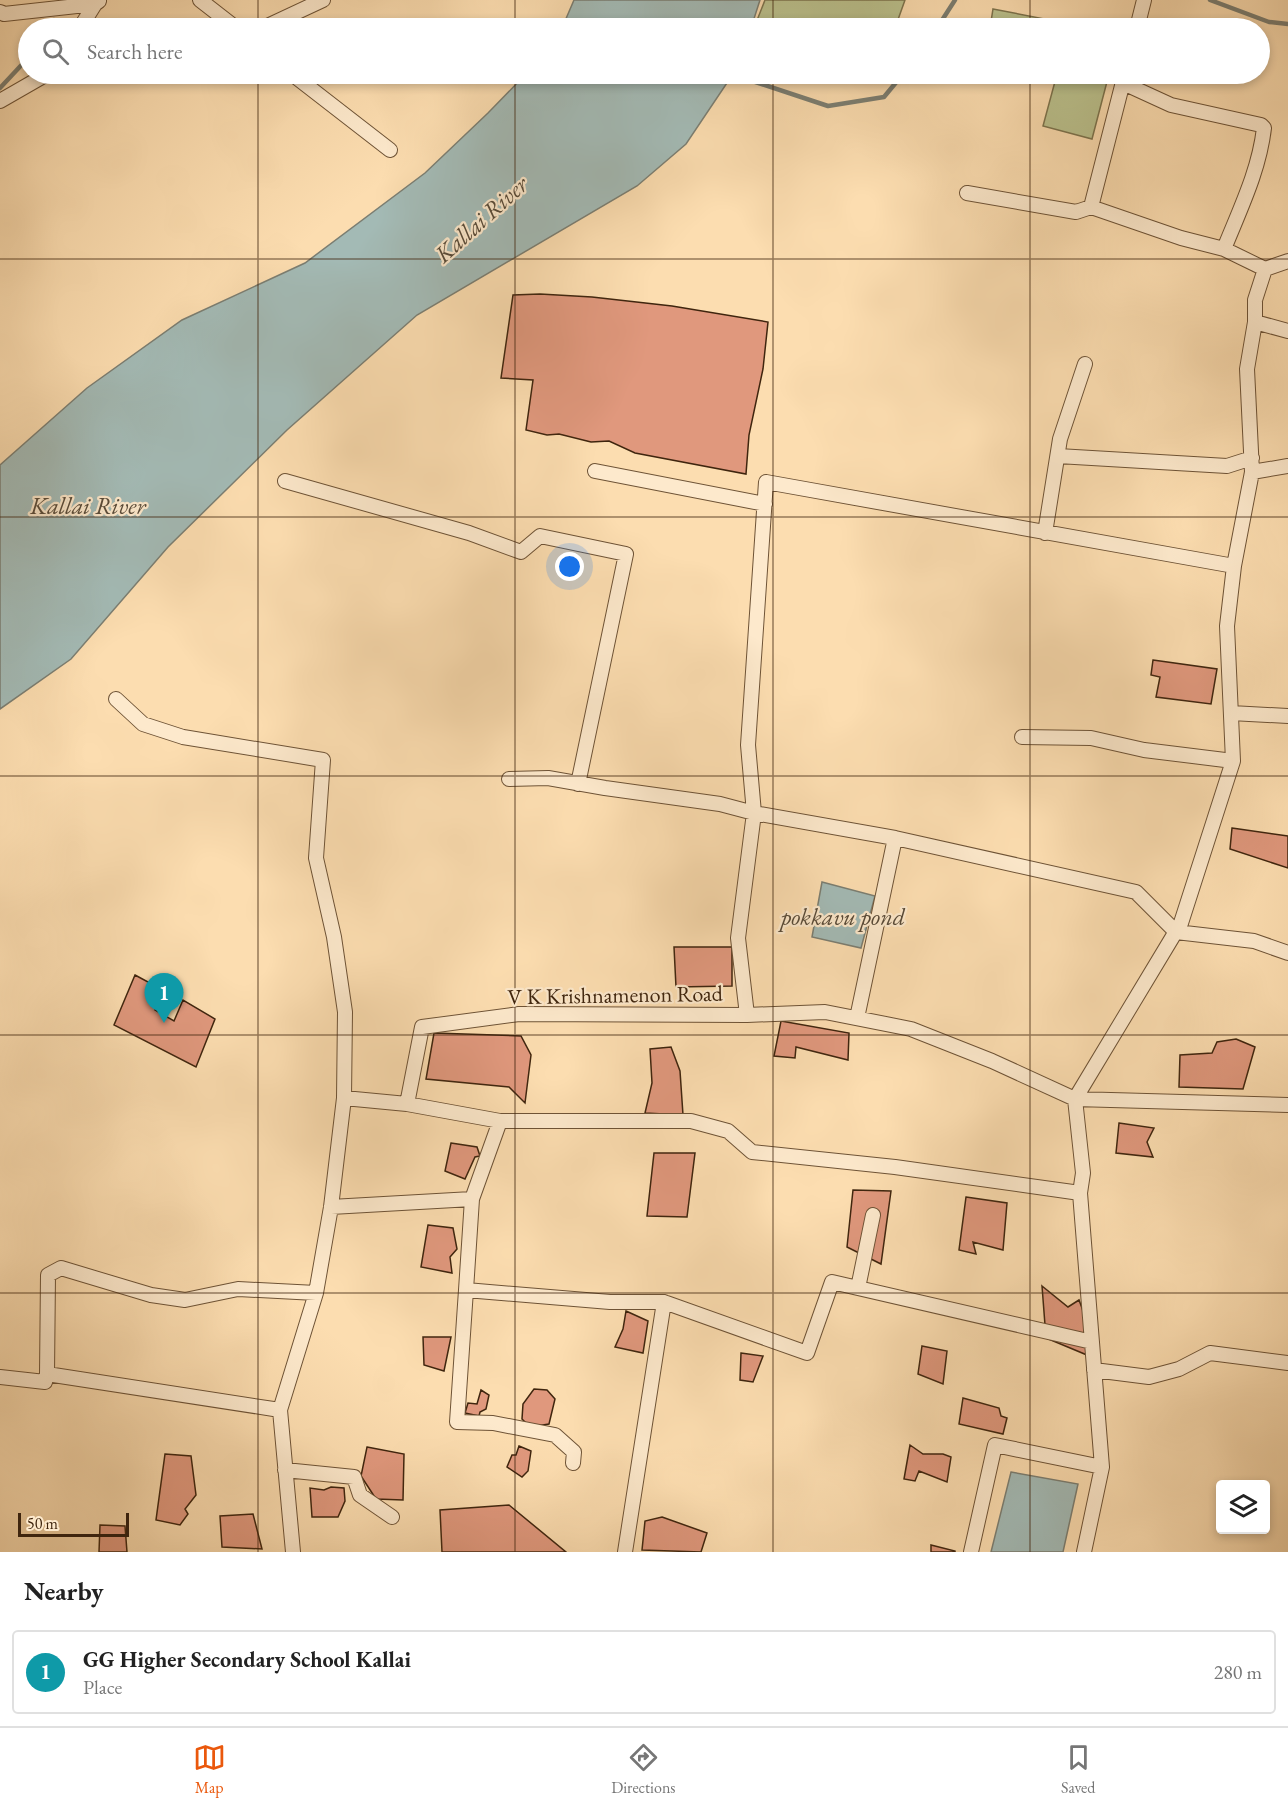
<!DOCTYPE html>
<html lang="en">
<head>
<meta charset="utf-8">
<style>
	body { margin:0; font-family:"EB Garamond",serif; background:#f2f2f2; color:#222 }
	.controls { position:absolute; right:18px; bottom:18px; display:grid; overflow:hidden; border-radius:6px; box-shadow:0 3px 9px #0003 }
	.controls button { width:54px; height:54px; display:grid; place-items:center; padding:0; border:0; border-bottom:2px solid #e0e0e0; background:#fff; color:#222; font:30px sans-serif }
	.scale { position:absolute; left:18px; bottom:15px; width:111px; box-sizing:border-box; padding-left:6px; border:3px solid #3f250e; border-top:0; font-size:16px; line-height:21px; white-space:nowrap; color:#3f250e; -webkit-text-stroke:4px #fde9cc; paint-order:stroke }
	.you { position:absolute; left:570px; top:567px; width:21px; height:21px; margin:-15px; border:4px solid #fff; border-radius:50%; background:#1a73e8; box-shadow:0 0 0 9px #1a73e833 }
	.badge { display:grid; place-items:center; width:39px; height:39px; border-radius:50%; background:#ea580c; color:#fff; font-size:20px; font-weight:700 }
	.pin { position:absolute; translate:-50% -50px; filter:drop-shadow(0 2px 3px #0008) }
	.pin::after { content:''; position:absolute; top:32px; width:21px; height:18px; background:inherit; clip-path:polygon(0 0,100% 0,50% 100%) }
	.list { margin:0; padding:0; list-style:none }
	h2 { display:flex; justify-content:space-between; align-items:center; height:78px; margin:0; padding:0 24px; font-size:26px }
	h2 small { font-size:20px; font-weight:400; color:#767676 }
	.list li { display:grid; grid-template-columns:39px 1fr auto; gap:18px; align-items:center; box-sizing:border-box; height:84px; margin:0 12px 12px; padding:0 12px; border:2px solid #e0e0e0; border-radius:6px }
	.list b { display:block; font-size:22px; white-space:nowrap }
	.list p { margin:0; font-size:20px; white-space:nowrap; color:#767676 }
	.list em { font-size:20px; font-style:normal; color:#767676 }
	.icon { flex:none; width:33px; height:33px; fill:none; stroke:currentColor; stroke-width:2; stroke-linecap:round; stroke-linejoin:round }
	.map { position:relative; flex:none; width:1288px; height:1552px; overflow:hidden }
	.search { position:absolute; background:#fff; box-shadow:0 3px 9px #0003; left:18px; right:18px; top:18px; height:66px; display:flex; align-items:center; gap:15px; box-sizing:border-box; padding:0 21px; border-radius:33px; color:#767676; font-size:22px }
	.sheet { height:174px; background:#fff }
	nav { display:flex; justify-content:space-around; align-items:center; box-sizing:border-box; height:84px; border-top:2px solid #e0e0e0; background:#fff; font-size:16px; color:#767676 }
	nav a { display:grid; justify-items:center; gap:3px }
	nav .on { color:#ea580c }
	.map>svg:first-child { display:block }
	.green { fill:#bbc28e; stroke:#7d744e; stroke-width:1.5 }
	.water { fill:#a3bab5; stroke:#7b7e72; stroke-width:1.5 }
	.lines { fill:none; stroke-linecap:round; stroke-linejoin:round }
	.stream { stroke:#7b7e72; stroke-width:4.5 }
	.building { fill:#e0987d; stroke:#3f250e; stroke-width:1.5 }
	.minor-casing { stroke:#6e5336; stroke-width:16 }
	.minor { stroke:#fde9cc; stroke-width:14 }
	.grid { fill:none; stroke:#3f250e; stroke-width:1.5; stroke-opacity:0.55 }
	.labels { text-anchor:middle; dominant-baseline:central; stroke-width:4.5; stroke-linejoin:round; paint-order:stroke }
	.street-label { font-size:22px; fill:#3f250e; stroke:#fde9cc }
	.water-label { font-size:24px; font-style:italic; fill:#584a38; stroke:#fde9cc }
</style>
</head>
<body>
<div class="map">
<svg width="1288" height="1552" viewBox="0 0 1288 1552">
	<rect width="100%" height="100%" fill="#fcddb0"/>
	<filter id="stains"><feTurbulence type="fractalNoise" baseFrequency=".00333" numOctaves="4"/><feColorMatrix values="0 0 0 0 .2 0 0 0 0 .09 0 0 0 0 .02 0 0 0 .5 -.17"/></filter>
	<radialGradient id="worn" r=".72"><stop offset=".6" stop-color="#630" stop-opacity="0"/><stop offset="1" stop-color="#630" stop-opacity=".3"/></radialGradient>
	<path class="green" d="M765 0H905L895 28H754Z
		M993 9 1055 21 1054 28H990Z
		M1057 74H1109L1092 139 1043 126Z"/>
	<path class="water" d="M574 0H760L751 28H562Z
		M526 74H733L686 144 637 186 417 315 287 430 168 547 71 659 0 709V465L87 388 182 320 305 263 425 173 488 113Z
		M822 882 875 896 861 948 812 937Z
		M1011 1472 1078 1484 1063 1552H991Z"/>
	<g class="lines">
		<path class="stream" d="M1210 0 1269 22 1288 24
			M49 28 54 20
			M937 28 955 0
			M731 74 828 106 884 97 903 74
			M0 88 28 58"/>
	</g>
	<path class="building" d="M540 294 592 297 672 306 768 322 763 369 749 435 746 474 635 453 609 441 591 442 559 434 547 435 526 430 533 380 501 378 513 295Z
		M1153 660 1217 669 1211 704 1156 697 1160 677 1151 675Z
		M1232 828 1288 836V868L1230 849Z
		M674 947H732V986L676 987Z
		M135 975 163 990 155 1010 174 1021 183 1000 215 1019 196 1067 114 1025Z
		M781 1021 849 1033 848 1060 796 1047 795 1058 774 1056Z
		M434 1033 521 1036 531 1055 525 1103 509 1087 426 1079Z
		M1236 1039 1255 1047 1243 1089 1179 1087 1180 1055 1212 1053 1217 1042Z
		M671 1047 680 1071 683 1115 645 1113 652 1083 650 1049Z
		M1119 1123 1154 1128 1147 1142 1153 1157 1116 1153Z
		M451 1143 477 1147 480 1156 475 1157 465 1179 445 1171Z
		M654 1153H695L687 1217 647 1216Z
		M853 1190 891 1191 881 1264 847 1247Z
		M966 1197 1007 1203 1003 1250 973 1242 976 1254 959 1250Z
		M428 1225 453 1228 457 1249 450 1257 452 1273 421 1267Z
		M1042 1286 1068 1307 1079 1300 1086 1319 1087 1355 1046 1338Z
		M626 1311 648 1321 643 1353 615 1347 623 1329Z
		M423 1337H451L444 1371 424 1365Z
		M922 1346 947 1351 943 1384 918 1374Z
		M741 1353 763 1356 753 1382 740 1380Z
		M534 1389 547 1390 555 1399 549 1424 530 1427 522 1419 523 1404Z
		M481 1390 489 1395 486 1409 480 1412 479 1416 465 1413 468 1403 477 1404Z
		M963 1398 999 1408 1001 1416 1007 1418 1003 1434 959 1424Z
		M910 1445 923 1454H943L951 1457 947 1482 919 1471 915 1481 904 1479Z
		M519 1446 531 1451 528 1471 522 1477 507 1467 512 1455H516Z
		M367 1447 404 1454 403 1500 376 1499 361 1476Z
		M165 1454 191 1456 196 1495 185 1509 188 1514 180 1525 156 1520Z
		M331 1487 344 1488 345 1501 338 1517H312L310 1488 324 1490Z
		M509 1505 566 1552H442L440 1510Z
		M253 1514 262 1549 222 1547 220 1516Z
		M662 1517 707 1533 701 1552 642 1550 645 1521Z
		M100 1525 125 1526 127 1552H99Z
		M931 1545 955 1551V1552H931Z"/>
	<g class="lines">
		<defs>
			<path id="minor" d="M200 0 236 28
				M0 12 4 14 95 4
				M80 28 95 4 99 1
				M263 28 323 0
				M1137 28 1144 0
				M292 74 390 150
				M1123 83 1171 105 1261 125 1264 128C1259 171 1240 209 1224 249
				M0 101 47 74
				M967 193 1076 212 1091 207 1181 238 1224 249 1265 269 1288 261
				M1091 207 1125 74
				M1255 322 1288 331
				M1058 456 1227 466 1252 458
				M595 471 765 504
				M1252 472 1247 369 1255 322V300L1265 269
				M285 481 469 533 521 552 540 536 626 554 578 784
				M1045 533 1060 439 1085 364
				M116 699 143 724 183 737 323 760 316 858 334 937 345 1012 344 1098
				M1231 713 1288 716
				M1022 737 1091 738 1144 750 1233 761
				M509 779 548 778 605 788 720 804 754 813 895 838 857 1018
				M895 838 1136 892 1176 932 1254 941 1288 953
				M747 1015 738 938 754 813 748 745 766 482 1234 566
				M407 1104 500 1121H691L728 1131 752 1152 895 1167 1080 1193 1102 1467 1084 1552
				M1080 1193 1083 1173 1075 1099 1181 923 1233 761 1227 626 1234 566 1252 472 1288 466
				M472 1199 500 1121
				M331 1207 472 1199 466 1290 610 1302H664L807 1353 832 1282 1092 1342
				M858 1288 873 1215
				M466 1290 457 1422 493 1423 555 1435 574 1452 573 1463
				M1094 1370 1149 1377 1179 1369 1210 1353 1288 1363
				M47 1374 280 1410
				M0 1377 45 1382 47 1374 48 1275 61 1268 151 1295 185 1300 238 1289 316 1293
				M285 1470 354 1477 360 1495 392 1517
				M293 1552 280 1410 316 1293 331 1207 344 1098 407 1104 422 1027 519 1014 747 1015 825 1012 911 1029 992 1061 1075 1099 1288 1105
				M625 1552 664 1302
				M971 1552 995 1445 1102 1467"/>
		</defs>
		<use href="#minor" class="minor-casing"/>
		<use href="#minor" class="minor"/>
	</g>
	<path class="grid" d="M258 0V28M515 0V28M773 0V28M1030 0V28M258 74V1552M515 74V1552M773 74V1552M1030 74V1552M0 259H1288M0 517H1288M0 776H1288M0 1035H1288M0 1293H1288"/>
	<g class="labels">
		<g class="street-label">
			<text transform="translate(615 995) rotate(-1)">V K Krishnamenon Road</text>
		</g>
		<g class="water-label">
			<text transform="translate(481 219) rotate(-42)">Kallai River</text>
			<text x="88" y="505">Kallai River</text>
			<text x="843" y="916">pokkavu pond</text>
		</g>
	</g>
	<rect width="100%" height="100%" filter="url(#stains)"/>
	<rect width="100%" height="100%" fill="url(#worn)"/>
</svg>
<div class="controls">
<button><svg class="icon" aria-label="layers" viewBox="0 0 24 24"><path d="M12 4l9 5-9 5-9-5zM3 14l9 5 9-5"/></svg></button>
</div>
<div class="scale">50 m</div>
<div class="you"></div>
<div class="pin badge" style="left:164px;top:1023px;background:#0f9aa8">1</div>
<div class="search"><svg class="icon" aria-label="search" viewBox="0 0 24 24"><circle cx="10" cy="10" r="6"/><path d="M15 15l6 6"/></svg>Search here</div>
</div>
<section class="sheet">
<h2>Nearby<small></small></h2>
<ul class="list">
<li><span class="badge" style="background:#0f9aa8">1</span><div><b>GG Higher Secondary School Kallai</b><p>Place</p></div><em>280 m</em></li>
</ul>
</section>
<nav>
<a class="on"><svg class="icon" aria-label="map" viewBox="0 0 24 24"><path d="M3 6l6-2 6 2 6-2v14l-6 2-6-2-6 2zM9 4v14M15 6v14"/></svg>Map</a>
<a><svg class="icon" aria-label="directions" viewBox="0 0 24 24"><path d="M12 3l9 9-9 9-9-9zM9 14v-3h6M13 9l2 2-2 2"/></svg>Directions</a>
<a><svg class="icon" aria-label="saved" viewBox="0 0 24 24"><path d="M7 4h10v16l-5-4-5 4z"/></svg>Saved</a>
</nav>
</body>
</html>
